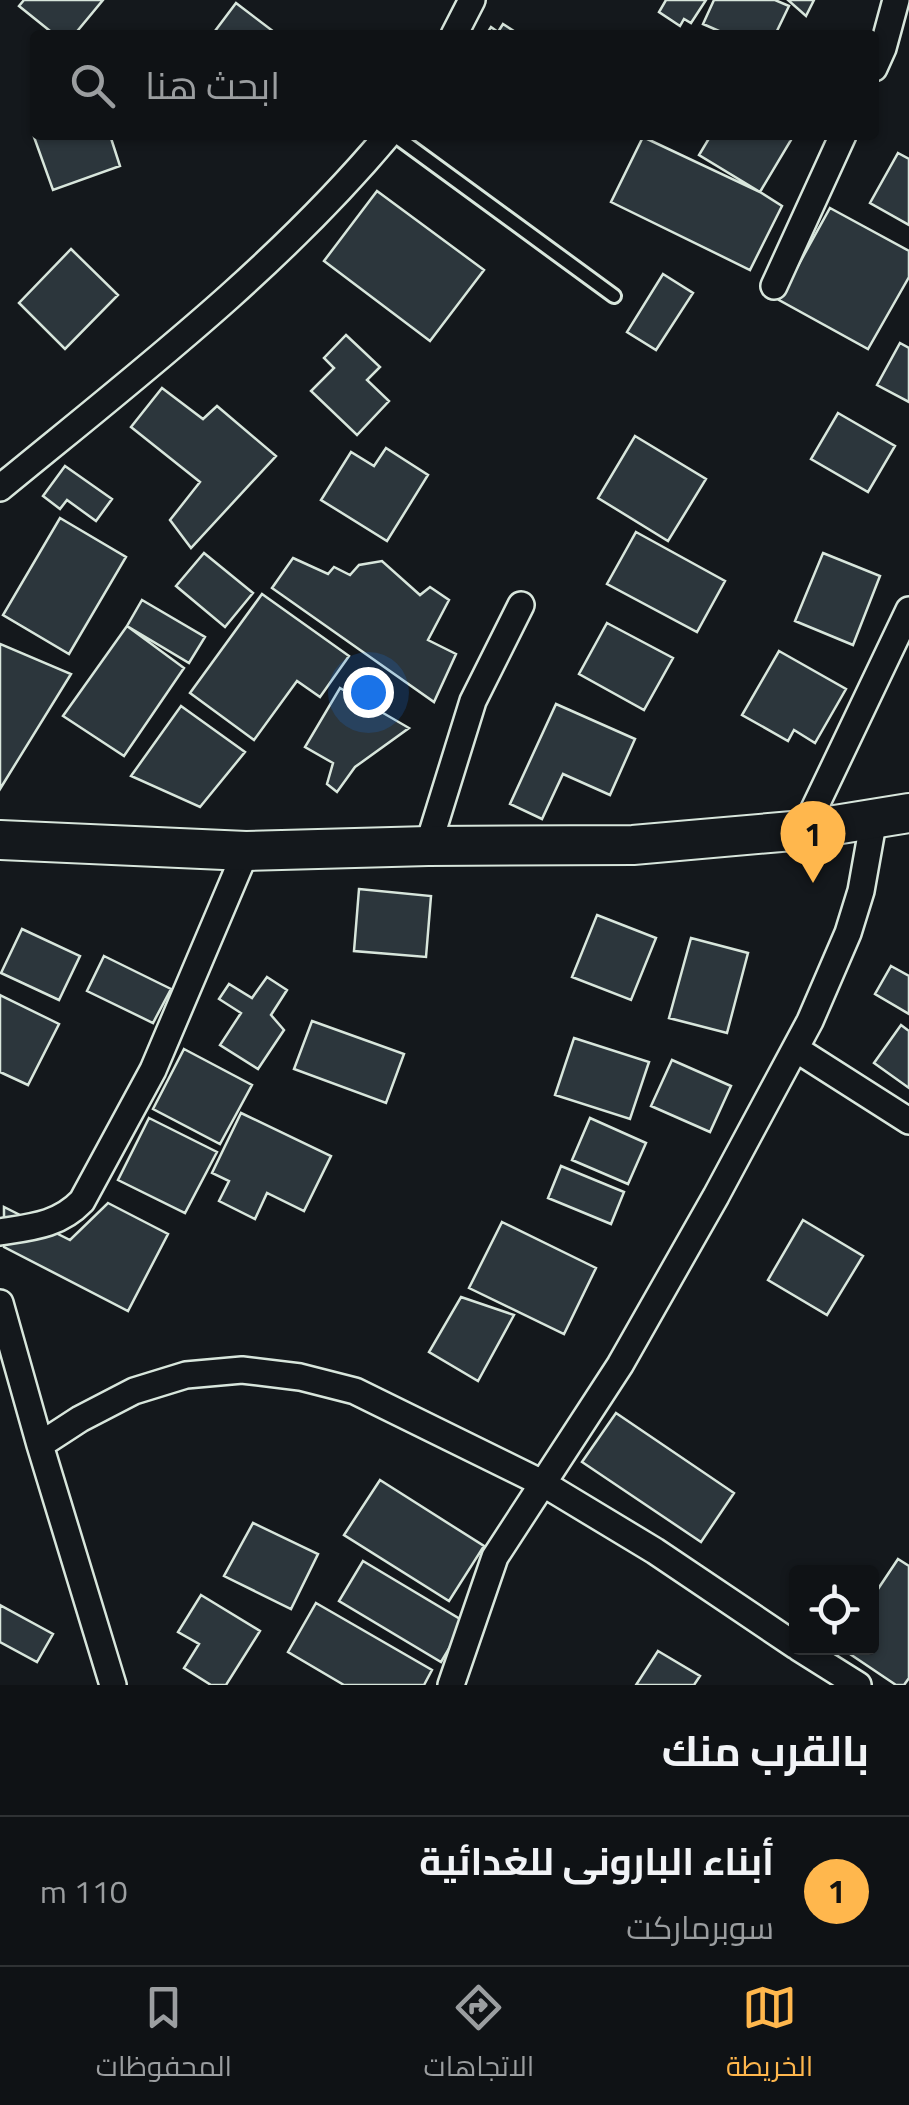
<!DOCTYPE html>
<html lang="ar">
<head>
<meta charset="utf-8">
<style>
	body { margin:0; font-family:"Titillium Web",Cairo,sans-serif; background:#181b1e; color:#f1f3f6; direction:rtl }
	.controls { position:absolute; right:30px; bottom:30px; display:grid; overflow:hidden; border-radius:10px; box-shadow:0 2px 8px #0004 }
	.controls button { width:90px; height:90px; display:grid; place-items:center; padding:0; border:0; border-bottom:2px solid #2f3234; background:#0f1215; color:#f1f3f6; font:50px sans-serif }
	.you { position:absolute; left:368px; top:692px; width:35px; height:35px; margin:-25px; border:8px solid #fff; border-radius:50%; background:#1a73e8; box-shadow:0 0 0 15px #1a73e833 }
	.badge { display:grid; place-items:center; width:65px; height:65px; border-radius:50%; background:#ffb74d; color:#111; font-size:32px; font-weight:700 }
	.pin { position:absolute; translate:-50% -82px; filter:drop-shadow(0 2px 5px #0008) }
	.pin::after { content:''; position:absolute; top:52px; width:35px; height:30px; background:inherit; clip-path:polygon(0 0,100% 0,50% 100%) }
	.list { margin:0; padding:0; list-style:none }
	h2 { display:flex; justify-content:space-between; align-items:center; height:130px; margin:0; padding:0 40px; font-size:42px }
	h2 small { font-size:32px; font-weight:400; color:#9b9ea0 }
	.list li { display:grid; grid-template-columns:65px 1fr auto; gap:30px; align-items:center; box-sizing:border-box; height:150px; padding:0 40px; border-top:2px solid #2f3234 }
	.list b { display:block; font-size:38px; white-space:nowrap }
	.list p { margin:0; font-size:32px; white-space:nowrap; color:#9b9ea0 }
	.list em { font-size:32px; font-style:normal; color:#9b9ea0 }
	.icon { flex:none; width:55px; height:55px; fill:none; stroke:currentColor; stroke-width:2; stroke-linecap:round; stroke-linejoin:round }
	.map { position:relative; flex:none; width:909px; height:1685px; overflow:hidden; direction:ltr }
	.search { position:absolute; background:#0f1215; box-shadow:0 2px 8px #0004; left:30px; right:30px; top:30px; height:110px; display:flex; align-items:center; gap:25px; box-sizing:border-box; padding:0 35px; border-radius:10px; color:#9b9ea0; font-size:38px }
	.sheet { height:280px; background:#0f1215 }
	nav { display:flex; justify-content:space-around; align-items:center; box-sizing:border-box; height:140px; border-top:2px solid #2f3234; background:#0f1215; font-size:28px; color:#9b9ea0 }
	nav a { display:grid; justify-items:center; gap:5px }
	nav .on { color:#ffb74d }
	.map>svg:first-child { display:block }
	.building { fill:#2c363c; stroke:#d8e6dc; stroke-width:2.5 }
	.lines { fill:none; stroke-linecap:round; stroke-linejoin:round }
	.lane-casing { stroke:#d8e6dc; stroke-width:18 }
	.street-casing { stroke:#d8e6dc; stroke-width:30 }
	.secondary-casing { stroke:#d8e6dc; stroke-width:42 }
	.lane { stroke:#14181c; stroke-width:12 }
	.street { stroke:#14181c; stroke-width:25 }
	.secondary { stroke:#14181c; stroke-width:38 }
</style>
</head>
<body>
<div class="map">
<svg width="909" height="1685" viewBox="0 0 909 1685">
	<rect width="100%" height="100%" fill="#14181c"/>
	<path class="building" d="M24 0H103L74 35H55L19 6Z
		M666 0H706L691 23 684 19 680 26 659 12Z
		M714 0H775L789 6 775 35H728L703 24Z
		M788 0H814L806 16Z
		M236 3 278 35H212Z
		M503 24 520 35H486L491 27 498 32Z
		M39 135H110L120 166 53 190 34 137Z
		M711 135H782L791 140 760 192 699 155Z
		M643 137 760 192 782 206 750 270 611 202Z
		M898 153 909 159V225L870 203Z
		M377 191 484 270 430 341 324 261Z
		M830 208 909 251V277L868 349 779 300Z
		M71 249 118 295 65 349 19 303Z
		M663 274 693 293 656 350 627 332Z
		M346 335 380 367 367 380 389 401 357 435 311 391 334 368 324 358Z
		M900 343 909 348V402L877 385Z
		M162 388 203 419 217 406 276 456 191 548 170 520 200 482 131 427Z
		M838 413 895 446 868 492 811 459Z
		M635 436 706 479 668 541 598 498Z
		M386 448 428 475 387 541 321 500 351 452 374 466Z
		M65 466 112 499 96 521 67 500 60 509 43 496Z
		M60 518 126 557 69 654 3 615Z
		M636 532 725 581 697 632 607 584Z
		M204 553 253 593 225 627 176 586Z
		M823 553 880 576 853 645 795 621Z
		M293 558 328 574 334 567 350 575 359 565 382 561 420 595 430 587 449 600 428 640 456 654 434 702 272 588Z
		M262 594 349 656 320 697 297 681 254 740 190 693Z
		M142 600 205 637 189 663 127 626Z
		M607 623 673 658 644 710 579 674Z
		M127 626 184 668 124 756 63 716Z
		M0 644 71 674 0 789Z
		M779 651 846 689 815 743 794 730 788 741 742 715Z
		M340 688 409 728 355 767 337 792 327 784 333 763 305 747Z
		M556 704 635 739 610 795 563 774 542 819 510 804Z
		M181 706 245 752 200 807 131 776Z
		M359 889 431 896 426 957 354 951Z
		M597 915 656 938 631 1000 572 977Z
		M22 929 80 956 59 1000 1 973Z
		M691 938 748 953 727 1033 669 1018Z
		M104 956 171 989 153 1023 87 991Z
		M891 966 909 976V1014L875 994Z
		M267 977 287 990 271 1015 284 1030 258 1069 220 1045 241 1013 219 999 229 984 252 998Z
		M0 995 59 1024 28 1085 0 1072Z
		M312 1021 404 1054 386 1103 294 1069Z
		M901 1025 909 1031V1088L874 1063Z
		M574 1038 649 1062 630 1119 555 1095Z
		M184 1049 252 1085 220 1144 153 1109Z
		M672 1060 731 1086 710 1132 651 1106Z
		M241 1113 331 1156 304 1211 267 1193 255 1219 219 1201 229 1181 212 1173Z
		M149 1118 217 1152 185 1213 118 1180Z
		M590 1118 646 1143 628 1184 572 1160Z
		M561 1166 624 1192 611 1224 548 1198Z
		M108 1203 168 1234 128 1311 4 1247V1207L70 1240Z
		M803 1220 863 1256 827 1315 768 1280Z
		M502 1222 596 1268 564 1334 469 1288Z
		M461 1297 514 1315 478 1381 429 1352Z
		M616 1413 734 1493 701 1542 582 1462Z
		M380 1480 484 1546 449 1601 344 1535Z
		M253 1523 318 1554 291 1609 224 1576Z
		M898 1559 909 1566V1678L904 1685H896L841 1648H872V1598Z
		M363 1561 465 1622 441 1662 339 1601Z
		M201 1595 260 1631 226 1685H211L184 1668 199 1644 178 1632Z
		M316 1603 432 1670 424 1685H344L288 1652Z
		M0 1605 53 1634 37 1662 0 1642Z
		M658 1651 700 1676 694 1685H636Z"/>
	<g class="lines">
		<defs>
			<path id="lane" d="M394 135 614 296"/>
			<path id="street" d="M454 35 472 0
				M874 68 883 48 896 0
				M774 286 843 135
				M0 488C135 377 275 270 388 135
				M804 830 909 610
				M428 846 473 701 521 605
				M796 1049 909 1121
				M0 1232C32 1227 59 1225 82 1201L153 1070 246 851
				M0 1303 40 1445 113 1685
				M40 1445 80 1419 134 1391 186 1375 242 1370 300 1377 355 1391 544 1484 655 1551 796 1646
				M799 1648 858 1685
				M451 1685 495 1557 620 1365 716 1196 810 1021 848 933 861 891 874 818"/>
			<path id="secondary" d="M0 840 246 851 428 846 633 845 804 830 909 813"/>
		</defs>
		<use href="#lane" class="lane-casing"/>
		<use href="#street" class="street-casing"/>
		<use href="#secondary" class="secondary-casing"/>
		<use href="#lane" class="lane"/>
		<use href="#street" class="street"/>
		<use href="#secondary" class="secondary"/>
	</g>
</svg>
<div class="controls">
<button><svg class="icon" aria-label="locate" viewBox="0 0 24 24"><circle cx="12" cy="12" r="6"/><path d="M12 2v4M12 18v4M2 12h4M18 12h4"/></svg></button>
</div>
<div class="you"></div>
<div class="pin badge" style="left:813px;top:883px">1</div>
<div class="search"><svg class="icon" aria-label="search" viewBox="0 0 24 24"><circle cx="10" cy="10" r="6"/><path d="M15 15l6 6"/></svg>ابحث هنا</div>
</div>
<section class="sheet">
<h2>بالقرب منك<small></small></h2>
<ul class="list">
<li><span class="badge">1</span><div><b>أبناء البارونى للغدائية</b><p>سوبرماركت</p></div><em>110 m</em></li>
</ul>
</section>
<nav>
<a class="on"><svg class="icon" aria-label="map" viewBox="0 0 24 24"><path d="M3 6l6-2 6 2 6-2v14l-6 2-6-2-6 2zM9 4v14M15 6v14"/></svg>الخريطة</a>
<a><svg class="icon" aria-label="directions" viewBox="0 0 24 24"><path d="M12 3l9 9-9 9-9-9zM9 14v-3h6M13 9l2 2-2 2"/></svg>الاتجاهات</a>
<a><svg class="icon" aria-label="saved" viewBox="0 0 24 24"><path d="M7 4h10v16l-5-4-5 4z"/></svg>المحفوظات</a>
</nav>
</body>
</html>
